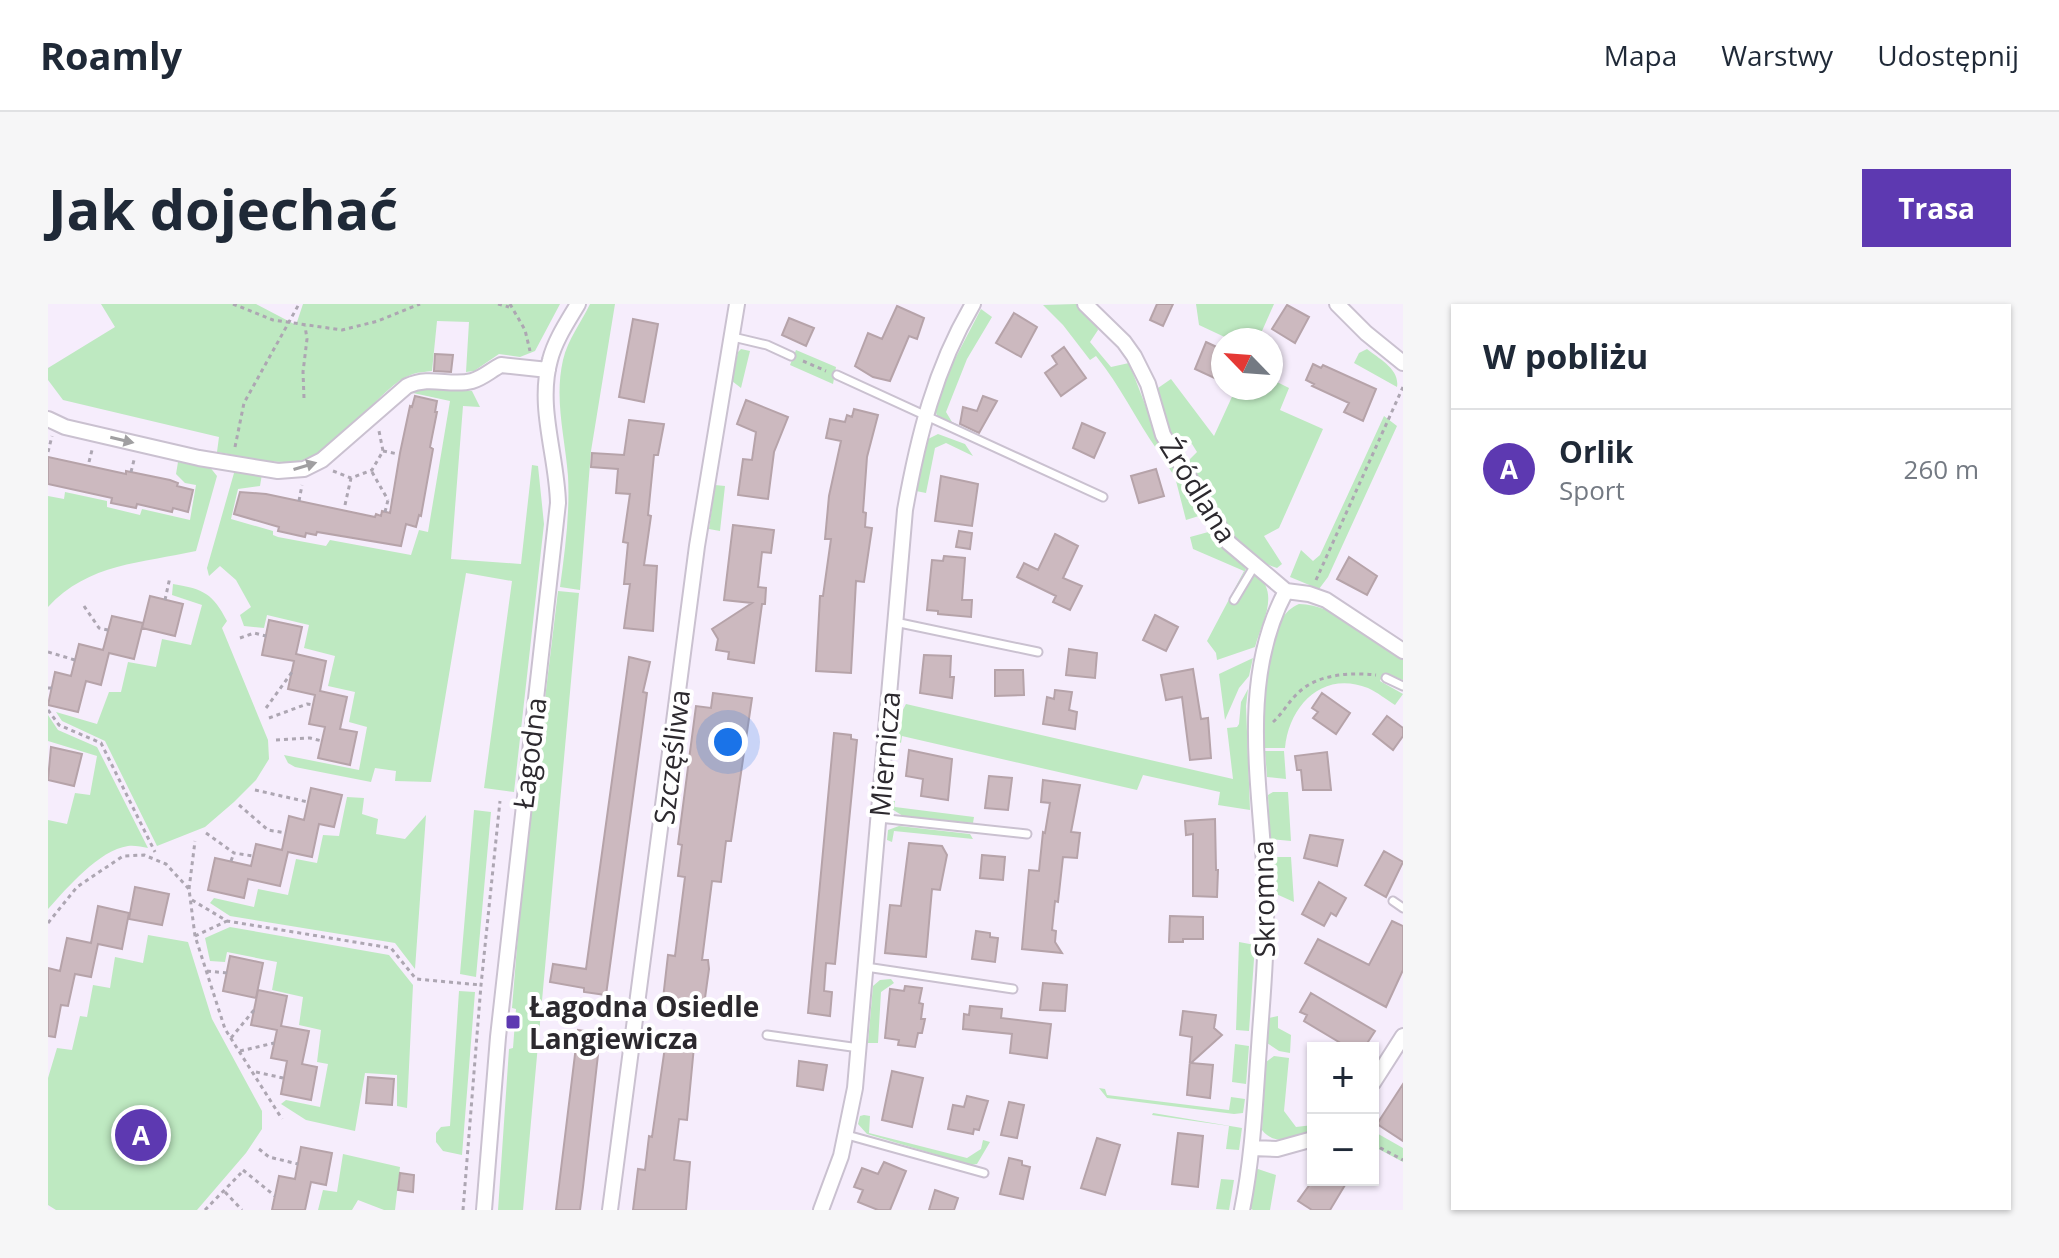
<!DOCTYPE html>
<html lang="pl">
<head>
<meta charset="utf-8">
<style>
	body { margin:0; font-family:"Open Sans",sans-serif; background:#f6f6f7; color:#1f2937 }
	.controls { position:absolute; right:24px; bottom:24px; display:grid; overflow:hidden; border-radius:0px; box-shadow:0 2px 6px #0004 }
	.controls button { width:72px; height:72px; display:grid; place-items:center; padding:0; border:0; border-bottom:2px solid #e0e1e3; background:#fff; color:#1f2937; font:40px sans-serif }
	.compass { position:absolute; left:1163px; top:24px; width:72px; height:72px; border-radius:50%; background:#fff; box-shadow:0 2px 6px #0004; rotate:295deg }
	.you { position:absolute; left:680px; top:438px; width:28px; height:28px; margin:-20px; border:6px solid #fff; border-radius:50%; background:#1a73e8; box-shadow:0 0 0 12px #1a73e833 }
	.badge { display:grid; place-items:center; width:52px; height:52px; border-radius:50%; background:#5d39b1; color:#fff; font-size:26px; font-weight:700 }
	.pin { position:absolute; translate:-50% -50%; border:4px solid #fff; box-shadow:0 2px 8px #0006 }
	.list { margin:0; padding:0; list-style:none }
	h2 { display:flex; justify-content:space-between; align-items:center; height:104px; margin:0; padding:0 32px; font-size:34px }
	h2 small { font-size:26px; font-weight:400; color:#747a83 }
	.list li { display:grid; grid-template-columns:52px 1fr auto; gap:24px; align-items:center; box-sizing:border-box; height:120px; padding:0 32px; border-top:2px solid #e0e1e3 }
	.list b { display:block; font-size:30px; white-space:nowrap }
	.list p { margin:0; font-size:26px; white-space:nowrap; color:#747a83 }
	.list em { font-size:26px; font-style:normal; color:#747a83 }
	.map { position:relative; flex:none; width:1355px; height:906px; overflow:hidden; border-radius:0px }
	header { display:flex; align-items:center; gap:48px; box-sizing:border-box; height:112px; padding:0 40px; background:#fff; border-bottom:2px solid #e0e1e3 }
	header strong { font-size:38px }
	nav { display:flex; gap:44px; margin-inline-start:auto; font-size:28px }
	.intro { display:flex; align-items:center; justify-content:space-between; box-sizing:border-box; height:192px; padding:0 48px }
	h1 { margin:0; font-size:56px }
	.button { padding:20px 36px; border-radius:0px; background:#5d39b1; color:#fff; font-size:28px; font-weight:700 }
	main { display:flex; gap:48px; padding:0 48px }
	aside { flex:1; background:#fff; border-radius:0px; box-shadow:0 2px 6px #0004 }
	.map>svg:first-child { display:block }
	.green { fill:#bee9c1 }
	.building { fill:#ccb9bf; stroke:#b6a3a9; stroke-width:2 }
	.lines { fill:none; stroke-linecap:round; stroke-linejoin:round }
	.service-casing { stroke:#cac1d0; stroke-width:11 }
	.minor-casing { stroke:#cac1d0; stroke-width:18 }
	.path { stroke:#ada6b2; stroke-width:3; stroke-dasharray:4 4; stroke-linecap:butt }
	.service { stroke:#fff; stroke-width:7 }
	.minor { stroke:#fff; stroke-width:14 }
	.oneway { fill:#a09fa1 }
	.poi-dot { fill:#5d39b1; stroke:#fff; stroke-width:3 }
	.labels { text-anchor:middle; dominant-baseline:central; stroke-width:8; stroke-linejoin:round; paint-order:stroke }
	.street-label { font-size:28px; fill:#2c292e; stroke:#fff }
	.poi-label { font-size:28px; font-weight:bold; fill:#2c292e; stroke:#fff; text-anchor:start }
</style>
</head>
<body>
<header>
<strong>Roamly</strong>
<nav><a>Mapa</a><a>Warstwy</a><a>Udostępnij</a></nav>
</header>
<div class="intro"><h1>Jak dojechać</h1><a class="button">Trasa</a></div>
<main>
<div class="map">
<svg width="1355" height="906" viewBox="0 0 1355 906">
	<rect width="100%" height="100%" fill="#f6edfc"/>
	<path class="green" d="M53 0H208L248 21 255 0H512L487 47 472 53 451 50 426 67 418 68 421 18 389 17 384 67C378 68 371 68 365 70 331 81 298 144 261 155 231 163 199 153 169 148L171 133 15 96 0 76V64L67 23Z
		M542 0H567L543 147 532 286 512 283C517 246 522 210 520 172 517 133 506 95 515 56 520 35 533 19 542 0Z
		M1028 0 1047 19 1050 26 1042 38 1063 63 1081 59 1112 139 1110 147C1088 116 1072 81 1048 52L1042 56 1015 21 995 1Z
		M1148 0H1226L1210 36H1183L1151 21Z
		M933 5 944 13 919 55 898 108 904 118 934 132 929 136 892 117 887 107 897 74Z
		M693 45 702 47 693 84 684 77 690 48Z
		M1319 45C1331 55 1352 65 1349 83L1306 59 1311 49Z
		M748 46 788 63 785 80 742 61Z
		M1123 75 1166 132 1188 84H1223V75L1241 84 1232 106 1275 125 1231 224 1216 232 1234 260 1229 264C1183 250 1161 196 1139 158L1149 148 1144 140 1128 142 1114 108 1110 84Z
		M375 82 424 87 432 103 415 102 403 255 473 260 484 161 490 162 496 220 466 488 436 484 464 277 418 269 383 478 347 477 348 467 327 464 323 478 247 463 240 459 236 451 311 466 319 423 301 418 307 388 280 382 287 352 256 344 261 321 219 311 216 324 196 322 192 311 203 303 188 276 172 262 161 272 159 264 186 169 191 165 214 170 212 182 190 185 183 215 225 227V231L230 233 278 242 282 236 363 251 371 226 380 228 402 97 365 89Z
		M1336 112 1349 122 1280 273 1271 285 1242 273 1253 246 1265 257 1272 251Z
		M890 130 917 140 925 152 898 139 887 144 878 189 868 187 880 135Z
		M130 158 161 162 169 172 148 247C95 259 40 259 0 303V192L16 195 17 188 59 197V203L92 211 94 205 142 216 148 181 137 179 128 170Z
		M1125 160 1154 211 1138 216 1127 173 1119 161Z
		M667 181 677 182 672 227 661 225Z
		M1164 227 1198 265 1182 296 1188 300 1207 269C1233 289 1214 317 1207 343L1169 356 1168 349 1159 337 1196 267 1145 245 1142 233Z
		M125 280C156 285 165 290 179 317L174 324 220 436 221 455 208 476 186 498 157 523 109 542 57 437 14 417 8 408 49 420 61 388H73L80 358 108 363 114 335 143 341 154 301 124 291Z
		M510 287 531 289 475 906H450L461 745 465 744 468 705 464 704 473 594Z
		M1251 300C1289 301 1325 334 1355 353V376L1335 370 1332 377 1355 390 1347 401C1339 396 1329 388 1320 384 1275 366 1241 401 1237 444H1217C1214 409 1212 315 1251 300Z
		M1205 354 1201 372 1191 384 1177 416 1171 370Z
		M1200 385 1198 402 1202 506 1170 501 1172 488 1095 471 1089 486 854 432 853 439 845 434 846 423 858 400 1185 475 1179 424 1189 423 1191 420 1193 398Z
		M0 411 10 426 49 443 100 544C94 543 86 541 80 542 51 546 19 584 0 605V516L19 520 27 489 42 491 49 452 0 437Z
		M1217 447H1236L1238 475 1219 473Z
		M1225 488H1240L1243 537 1222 535 1220 491Z
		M299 493 316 494 314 510 330 515 328 530 357 535 378 511 367 665 347 639 182 612 162 599 166 594 206 603 210 585 240 591 248 555 269 559 275 531 291 532Z
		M839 497H847V503L926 513 925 519 855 512 839 502Z
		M426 506 443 508 428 673 412 670Z
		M851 522 922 530 925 535 846 527 844 538 839 536 840 526Z
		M1226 553H1243L1246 598 1226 589 1224 557Z
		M182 623 341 651 365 681 359 804 349 802V771L317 769 307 827 258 816 233 800 238 796 272 803 280 760 269 758 273 726 251 721 255 693 224 686 229 658 179 648 177 658 162 657 157 634Z
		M100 631 140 638 164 715 214 807V825L198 849 149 906H8L0 901V774L9 744 24 746 32 712 39 713 45 681 62 684 67 653 95 659Z
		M1191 638 1207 641 1201 727 1188 726Z
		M843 675 846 679 833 688 830 739H820L825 682 832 676Z
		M411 687 427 688 414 851 395 847 388 838V829L393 823 402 822Z
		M1230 712V724L1243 731 1242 749 1231 747 1219 739 1221 714Z
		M1187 740 1201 742 1198 780 1184 778Z
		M1226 752 1241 754 1236 807 1248 823 1265 821V828C1247 833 1227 843 1214 826L1218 758Z
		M1051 784 1057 785 1059 791 1181 806 1183 793 1197 795 1195 809 1186 810 1059 794Z
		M1105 809 1194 824 1191 846 1178 845 1181 822 1104 811Z
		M816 811 822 812 821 829 919 854 933 845 935 836 942 838 929 860 923 861 819 830 810 820 812 812Z
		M1325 827 1355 844V858L1325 842Z
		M295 850 352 863 347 906H336L310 896 304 906H270L275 886 289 888Z
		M1207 864 1228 871 1222 906H1205L1200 903Z
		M1173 875 1186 876 1181 906 1168 905Z"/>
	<path class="building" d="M1109 0H1125L1115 22 1102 16Z
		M1239 1 1261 13 1247 39 1224 25Z
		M849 2 876 14 869 35 861 32 842 77 825 73 807 62 820 29 834 35Z
		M966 9 989 23 973 53 948 39Z
		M741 14 766 24 758 42 734 31Z
		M585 15 610 20 596 98 571 93Z
		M1158 38 1175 46V78L1147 65Z
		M1016 43 1038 74 1013 92 997 69 1009 60 1004 52Z
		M387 50 405 51 403 68 386 67Z
		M1265 60 1273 64 1275 61 1328 85 1315 117 1296 108 1301 99 1264 82 1266 80 1258 76Z
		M367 92 389 97 387 108H389L382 143 385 145 373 212 371 211 368 223 358 220 353 242 269 228 268 231 258 229 257 233 230 227 231 223 186 210 192 188 218 190 327 213 328 210 333 212 334 207 342 209 352 149 362 102 364 103Z
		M935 92 949 97 931 129 912 120 915 103 929 107Z
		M698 96 740 113 726 148 720 195 690 191 695 155 704 156 708 128 689 120Z
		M806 105 830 111 819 153 815 208 818 209 817 223 824 224 816 278 808 277 803 369 768 367 772 292H775L783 235H777L781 192 793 137 778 134 782 115 797 118 799 111 804 113Z
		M581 116 616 120 610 151H606L600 211 603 212 596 261 609 262 605 327 576 324 582 280H576L580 239 575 238 582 190 568 189 570 165 543 163 544 149 576 151Z
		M1034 119 1057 129 1046 154 1025 144Z
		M0 153 78 170V167L122 176 130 179 129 182 145 186 140 208 125 204 124 208 89 200 88 204 63 199 64 194 0 180Z
		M1108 165 1116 192 1091 199 1083 172Z
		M893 172 930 180 924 222 887 217Z
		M685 221 726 226 723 249 714 248 710 283 718 284 717 300H714L706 359 680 355 681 348 668 346 670 335 664 325 704 299 676 296Z
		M911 227 924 229 922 245 908 243Z
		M1007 230 1030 242 1015 274 1034 282 1022 306 1005 298 1008 292 969 273 976 259 990 266Z
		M896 252 917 254 914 296H924L923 313 890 310V307L879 306 884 256 895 257Z
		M1301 253 1329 272 1319 291 1289 275Z
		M102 292 135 300 127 332 94 324Z
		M1107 311 1130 323 1118 347 1095 336Z
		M64 312 95 319 86 355 61 349 53 381 38 377 30 408 0 401 7 368 23 372 31 340 55 346Z
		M221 316 254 323 248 350 278 357 272 387 299 393 292 425 309 428 302 461 270 454 277 423 261 420 267 391 240 385 246 357 214 351Z
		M1021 345 1049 349 1047 374 1018 371Z
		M876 351 903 352 902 373H906L904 394 872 389Z
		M581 353 602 358 595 388 599 389 558 691 536 688V684L502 678 505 660 538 665Z
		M1145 365 1153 415 1160 414 1163 454 1142 456 1134 393 1118 396 1113 371Z
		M947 366H975L976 391 947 392Z
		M1007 386 1024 388 1021 406 1029 408 1027 425 995 420 999 393 1006 395Z
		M665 389 704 394 683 537H678L673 578 664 577 654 656H660L661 665 656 701 615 695 620 651 627 652 637 573 630 572 634 541 630 540 648 402 663 404Z
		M1274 389 1302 409 1288 430 1265 414 1270 408 1264 404Z
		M1339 412 1355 424V432L1345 446 1325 430Z
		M786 429 803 431V435L809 436 787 660 778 659 776 687 784 688 782 712 760 709Z
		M3 443 34 450 26 482 0 476Z
		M861 446 904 455 900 496 873 492 875 475 858 472Z
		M1279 448 1283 486H1255L1253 466H1249L1247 452Z
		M941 472 964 474 960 506 937 504Z
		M995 476 1032 481 1023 528 1032 529 1029 554 1015 553 1010 598 1007 597 1004 626 1008 627 1007 638 1014 649 974 645 981 566 991 567 995 528 997 529 1002 499 993 498Z
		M263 484 294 491 286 523 271 520 264 553 240 548 232 582 200 575 196 594 160 586 167 554 203 562 208 540 234 546 241 512 256 516Z
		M1167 515 1168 566H1170L1169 593 1145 592V530L1138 531 1137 517Z
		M1262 531 1295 536 1289 562 1256 554Z
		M861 539 894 542 899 551 892 586 884 585 878 653 837 649 842 601 853 602Z
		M1336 547 1355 558 1338 593 1317 581Z
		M934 551 957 553 955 576 932 574Z
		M1271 578 1298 594 1288 612 1283 609 1276 622 1254 610Z
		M87 583 121 590 114 621 81 615Z
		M50 602 81 609 74 645 50 640 43 673 27 670 20 702 13 701 7 733 0 732V664L12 667 19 634 43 639Z
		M1122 612 1155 613V635H1135V638H1121Z
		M1344 617 1355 622V666L1338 703 1257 659 1270 635 1321 661Z
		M928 627 942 629V633L950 634 947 658 924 655Z
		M182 652 215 659 208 694 175 687Z
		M995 679 1019 681 1017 707 992 706Z
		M857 682 874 684 871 699 875 700 873 715H877L874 729H870L867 743 850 741 851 736 837 734 842 685 856 687Z
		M210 686 239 692 233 722 261 727 254 760 269 763 263 796 233 790 239 757 223 754 229 726 203 721Z
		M1263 689 1327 727 1316 744H1301L1256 717 1259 711 1252 708Z
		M922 702 954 705 953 714 1003 720 999 754 962 749 964 730 915 725 916 710 921 711Z
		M1135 707 1168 711 1166 724 1174 731 1143 759 1165 761 1162 794 1139 791 1144 733 1132 731Z
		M530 726 544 728V732L552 733 535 883 532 906H508Z
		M619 729 647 732 639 816 631 815 626 856 642 858 638 906H585L590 865 597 866 601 832 604 833Z
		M751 757 779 761 775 786 749 782Z
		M844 767 875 774 864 823 834 816Z
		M320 773 346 775 344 801 318 799Z
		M1355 780V837L1329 820Z
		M919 792 940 797 931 826 926 825 925 830 900 825 905 801 916 803Z
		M961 798 976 801 969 834 953 831Z
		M1130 829 1155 832 1150 883 1124 880Z
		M1049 834 1072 841 1057 891 1033 884Z
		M253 843 284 849 278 881 263 878 257 906H224L231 872 247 875Z
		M961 854 974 857V861L982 863 975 895 952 890Z
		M836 858 858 867 842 906H830L810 898 815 886 806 883 814 864 830 870Z
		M352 869 366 871 365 888 350 886Z
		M1265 876H1300L1282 906H1264L1250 897Z
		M887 886 910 894 906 906H881Z"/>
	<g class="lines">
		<defs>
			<path id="service" d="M685 33 719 41 743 52
				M789 71 1055 193
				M1186 296 1207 261
				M847 318 990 348
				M1338 374 1355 382
				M831 514 979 530
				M1345 597 1355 604
				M818 663 965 685
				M719 731 811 744
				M799 831 936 869"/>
			<path id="minor" d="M1037 0 1076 38 1086 52 1100 80 1115 131 1181 239 1238 287 1261 290 1278 296 1355 347
				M1289 0 1318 29 1355 59
				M0 115 17 123 151 154 230 167 256 165 274 156 359 82C383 71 402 83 424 77 435 74 443 66 453 61L500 66
				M1325 779 1355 732
				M1204 844 1229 845 1265 835
				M436 906 450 733 510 199C509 152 489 103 502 56 507 36 520 17 530 0
				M562 906 649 242 689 0
				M773 906 793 852 807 784 857 206C870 133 887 64 925 0
				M1194 906C1205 852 1207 798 1211 743 1214 697 1219 650 1218 604 1217 499 1186 384 1238 287"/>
		</defs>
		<use href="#service" class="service-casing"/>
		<use href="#minor" class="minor-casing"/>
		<path class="path" d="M185 0 225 16 294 26 330 17 372 0
			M450 0 461 3
			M462 0 477 26 482 47
			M755 57 778 67
			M256 94 255 68 259 35 257 22
			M187 143 196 99 251 0
			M335 147 350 150
			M0 148 4 132
			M41 158 44 146
			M285 167 303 174 324 166 335 147 331 127
			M83 168 86 156
			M324 168 340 196
			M251 197 254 181
			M297 201 303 174
			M337 208 340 196H344
			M1268 276 1355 83
			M117 296 122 273
			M36 302 51 324 60 326
			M192 334 206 329 218 332
			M0 348 27 356
			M0 384H4
			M218 404 244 368
			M0 406 11 421 53 439 107 548
			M221 414 259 400 265 401
			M1225 418C1235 409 1241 397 1250 389 1269 370 1303 368 1328 371
			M228 436 262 434 274 437
			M207 486 260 498
			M191 501 220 526 238 529
			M158 529 186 549 205 552
			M183 557 186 549
			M141 585 147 537
			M144 596 179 617 343 644 368 675 433 681
			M0 619 29 583 75 552 96 551 118 560 141 585 147 632 177 725 234 815
			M147 632 179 617
			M159 667 179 669
			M183 734 206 706
			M192 747 226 739
			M208 768 235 774
			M1325 840 1355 856
			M211 845 221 853 250 860
			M195 866 227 892
			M177 888 194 906
			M157 906 193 869
			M415 906 433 681 452 497"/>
		<use href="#service" class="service"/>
		<use href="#minor" class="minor"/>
	</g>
	<defs><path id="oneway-solid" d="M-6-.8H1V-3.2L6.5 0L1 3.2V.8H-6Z" transform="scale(2)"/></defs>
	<g class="oneway">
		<use href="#oneway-solid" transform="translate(74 136) rotate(13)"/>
		<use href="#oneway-solid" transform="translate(257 162) rotate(-17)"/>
	</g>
	<rect class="poi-dot" x="457" y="710" width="16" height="16" rx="4"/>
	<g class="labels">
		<g class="street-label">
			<text transform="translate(1151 186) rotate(58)">Źródlana</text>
			<text transform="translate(481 449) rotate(-83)">Łagodna</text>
			<text transform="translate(836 450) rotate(-85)">Miernicza</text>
			<text transform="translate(623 453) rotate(-83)">Szczęśliwa</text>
			<text transform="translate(1215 595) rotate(-91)">Skromna</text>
		</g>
		<g class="poi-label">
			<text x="481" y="702">Łagodna Osiedle<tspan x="481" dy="32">Langiewicza</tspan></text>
		</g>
	</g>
</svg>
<div class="controls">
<button>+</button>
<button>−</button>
</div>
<svg class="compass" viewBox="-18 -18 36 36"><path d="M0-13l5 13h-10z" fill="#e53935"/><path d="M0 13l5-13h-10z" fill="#747a83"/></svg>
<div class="you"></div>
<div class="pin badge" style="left:93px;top:831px">A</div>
</div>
<aside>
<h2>W pobliżu<small></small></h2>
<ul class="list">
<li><span class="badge">A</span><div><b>Orlik</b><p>Sport</p></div><em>260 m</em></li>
</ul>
</aside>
</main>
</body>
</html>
